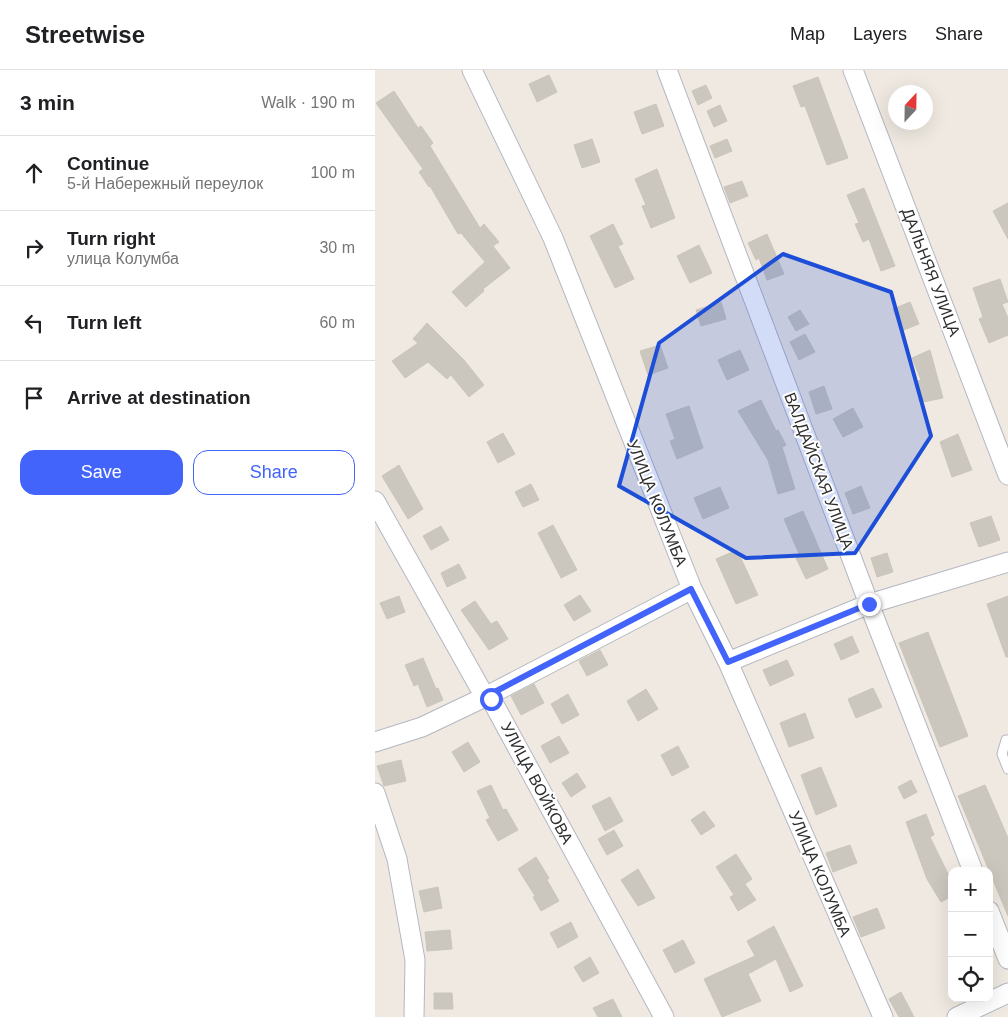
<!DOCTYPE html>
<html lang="en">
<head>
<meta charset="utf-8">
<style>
	body { margin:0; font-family:Helvetica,sans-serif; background:#f2f2f2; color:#202124 }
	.controls { position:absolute; right:15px; bottom:15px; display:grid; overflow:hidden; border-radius:10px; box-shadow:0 5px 20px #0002 }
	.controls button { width:45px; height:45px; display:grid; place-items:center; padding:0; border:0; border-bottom:1px solid #e0e0e0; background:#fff; color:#202124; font:25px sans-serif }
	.compass { position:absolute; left:513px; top:15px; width:45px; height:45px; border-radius:50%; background:#fff; box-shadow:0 5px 20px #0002; rotate:22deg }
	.stop { position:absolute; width:15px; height:15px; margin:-11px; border:4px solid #4264fb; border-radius:50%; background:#fff }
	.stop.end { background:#4264fb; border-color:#fff; box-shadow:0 1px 5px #0008 }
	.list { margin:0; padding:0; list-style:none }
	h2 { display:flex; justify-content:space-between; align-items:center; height:65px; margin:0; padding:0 20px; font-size:21px }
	h2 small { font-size:16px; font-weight:400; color:#757577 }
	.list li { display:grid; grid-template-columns:32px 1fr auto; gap:15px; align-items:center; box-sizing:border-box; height:75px; padding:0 20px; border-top:1px solid #e0e0e0 }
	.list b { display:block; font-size:19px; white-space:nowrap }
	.list p { margin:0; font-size:16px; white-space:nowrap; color:#757577 }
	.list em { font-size:16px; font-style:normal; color:#757577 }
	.actions { display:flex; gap:10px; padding:15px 20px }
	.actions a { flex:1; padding:11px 0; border:1px solid #4264fb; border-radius:15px; text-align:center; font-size:18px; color:#4264fb }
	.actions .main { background:#4264fb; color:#fff }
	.icon { flex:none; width:28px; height:28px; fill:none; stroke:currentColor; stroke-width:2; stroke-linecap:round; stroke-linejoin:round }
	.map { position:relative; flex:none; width:633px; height:947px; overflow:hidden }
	header { display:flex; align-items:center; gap:30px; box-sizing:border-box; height:70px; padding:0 25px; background:#fff; border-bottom:1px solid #e0e0e0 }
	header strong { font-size:24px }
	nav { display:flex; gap:28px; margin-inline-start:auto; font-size:18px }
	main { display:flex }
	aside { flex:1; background:#fff }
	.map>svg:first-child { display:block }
	.building { fill:#cbc7bf; stroke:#cbc5ba }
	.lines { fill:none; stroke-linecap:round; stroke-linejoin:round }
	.service-casing { stroke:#b4b7c1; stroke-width:11 }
	.minor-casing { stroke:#b4b7c1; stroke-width:21 }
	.service { stroke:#fff; stroke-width:9 }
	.minor { stroke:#fff; stroke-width:19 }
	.route { stroke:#4264fb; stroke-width:6 }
	.marked { fill:#1d4ed8; fill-opacity:0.2; stroke:#1d4ed8; stroke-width:4; stroke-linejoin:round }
	.labels { text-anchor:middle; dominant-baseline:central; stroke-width:4; stroke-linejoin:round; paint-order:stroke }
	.street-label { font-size:16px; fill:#2e2e2e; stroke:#fff }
</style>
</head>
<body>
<header>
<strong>Streetwise</strong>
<nav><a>Map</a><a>Layers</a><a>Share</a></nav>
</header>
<main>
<aside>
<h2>3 min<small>Walk · 190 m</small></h2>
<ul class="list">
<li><svg class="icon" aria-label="ahead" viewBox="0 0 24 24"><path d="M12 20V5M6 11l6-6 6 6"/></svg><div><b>Continue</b><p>5-й Набережный переулок</p></div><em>100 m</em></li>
<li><svg class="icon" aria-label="right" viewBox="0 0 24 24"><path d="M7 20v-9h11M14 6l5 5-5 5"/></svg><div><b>Turn right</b><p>улица Колумба</p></div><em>30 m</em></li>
<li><svg class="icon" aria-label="left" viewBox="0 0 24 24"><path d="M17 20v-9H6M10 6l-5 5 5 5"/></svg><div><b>Turn left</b></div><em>60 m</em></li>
<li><svg class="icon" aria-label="arrive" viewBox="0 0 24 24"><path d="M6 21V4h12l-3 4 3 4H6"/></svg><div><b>Arrive at destination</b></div></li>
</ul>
<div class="actions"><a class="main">Save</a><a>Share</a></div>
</aside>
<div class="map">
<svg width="633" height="947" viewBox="0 0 633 947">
	<rect width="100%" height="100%" fill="#efe9e1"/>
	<path class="building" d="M174 5 182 22 162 32 154 14Z
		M443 7 473 88 452 95 430 36 426 37 418 16Z
		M331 15 337 28 323 35 317 21Z
		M19 21 43 58 46 56 58 73 55 76 105 158 109 154 124 172 118 176 135 198 108 219 109 221 91 237 77 222 110 192 86 163 83 164 55 116 54 117 44 102 48 99 1 33Z
		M281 34 289 56 267 64 259 42Z
		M345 35 352 51 339 57 332 41Z
		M217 69 225 92 207 98 199 75Z
		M352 69 357 81 340 88 335 76Z
		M282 99 300 148 276 158 267 136 271 135 260 109Z
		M367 111 373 126 355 133 349 117Z
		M489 118 520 196 506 201 494 169 488 172 480 154 484 153 472 125Z
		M633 133V169L618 141Z
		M238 154 248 174 243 176 259 209 240 218 215 166Z
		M392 164 409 204 392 210 384 188 381 190 373 173Z
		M324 175 337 203 315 213 302 186Z
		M625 209 633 232 627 234 633 248V265L614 273 604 249 608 247 598 218Z
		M346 232 351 249 326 256 321 240Z
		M535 232 544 254 526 261 518 239Z
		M425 240 434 254 421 261 413 247Z
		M52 253 89 290 109 315 94 327 76 305 72 309 53 292 30 308 17 291 43 273 38 269Z
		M430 264 440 282 424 290 415 272Z
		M285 275 293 298 273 305 265 281Z
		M365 280 374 300 352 310 343 290Z
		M555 280 568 328 548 332 543 311 546 310 537 288Z
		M449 316 457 339 441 344 434 322Z
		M386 330 401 361 403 360 411 375 407 377 420 419 403 424 393 390 363 341Z
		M314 336 328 378 302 389 295 371 300 369 291 344Z
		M478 338 488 357 468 367 458 349Z
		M128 363 140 384 123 393 112 372Z
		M583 364 597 400 577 407 565 372Z
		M24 395 48 439 33 449 7 406Z
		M156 414 164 430 148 437 140 422Z
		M486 416 495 438 478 444 470 423Z
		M345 417 354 438 328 449 319 428Z
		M428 441 453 499 431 509 421 488 425 486 409 449Z
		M616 446 625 470 604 477 595 453Z
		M178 455 202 500 186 508 163 463Z
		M66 456 74 470 56 480 48 466Z
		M362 480 383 525 361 534 341 489Z
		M512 483 518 502 502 507 496 488Z
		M84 494 91 508 72 517 66 503Z
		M205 525 216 541 199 551 189 535Z
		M24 526 30 542 12 549 5 533Z
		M633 526V587H631L612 534Z
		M100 531 116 554 122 551 133 569 114 580 86 540Z
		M553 562 593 666 565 677 524 573Z
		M477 566 484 582 466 590 459 574Z
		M225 580 233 595 212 606 204 591Z
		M48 588 61 619 63 618 68 630 52 637 43 614 39 616 30 595Z
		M412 590 419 605 395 616 388 600Z
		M159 614 169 633 146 645 136 626Z
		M498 618 507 637 481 648 473 629Z
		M271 619 283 639 263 651 252 631Z
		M193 624 204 645 187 654 176 634Z
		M430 643 439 668 414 677 405 653Z
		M184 666 194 683 175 693 166 676Z
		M93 672 105 692 89 702 77 682Z
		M303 676 314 697 297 706 286 685Z
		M26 690 31 711 9 716 2 696Z
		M446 697 462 736 441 745 426 705Z
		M202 703 211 717 196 727 187 713Z
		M536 710 542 722 529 729 523 717Z
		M116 715 128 740 131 739 143 760 123 771 111 750 115 748 102 721Z
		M610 715 633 768V846L583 726Z
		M235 727 248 751 230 761 217 736Z
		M329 741 340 756 326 765 316 750Z
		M551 744 559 765 555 767 577 812V826L566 832 552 809 531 752Z
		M239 760 248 776 232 785 223 769Z
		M475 775 482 793 458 802 451 783Z
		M361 784 377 809 370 814 381 830 363 841 355 827 359 825 341 797Z
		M161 787 174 808 172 810 184 831 166 841 158 827 160 826 143 799Z
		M263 799 280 828 263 836 246 810Z
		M63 817 67 838 49 842 44 821Z
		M502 838 510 858 486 867 478 847Z
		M196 852 203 867 183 878 175 863Z
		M399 856 428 916 415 922 401 889 373 904 386 931 347 947 329 909 380 886 372 871Z
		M75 860 77 879 52 881 50 862Z
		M308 870 320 893 300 903 288 880Z
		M215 887 224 903 208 912 199 897Z
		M526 922 539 947H524L514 929Z
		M59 923H77L78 939H59Z
		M238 929 247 947H223L218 938Z"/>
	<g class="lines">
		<defs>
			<path id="service" d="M633 670H631L627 684 633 699"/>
			<path id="minor" d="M97 0 178 168 317 519 353 592 508 947
				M292 0 494 534 598 801
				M478 0 633 405
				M0 431 110 627 116 629 289 947
				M353 592 494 534 633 492
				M0 672 47 657 110 627 317 519
				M0 723 22 789 40 890 39 947
				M614 841 633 889
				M582 947 633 923"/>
		</defs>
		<use href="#service" class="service-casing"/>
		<use href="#minor" class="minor-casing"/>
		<use href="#service" class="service"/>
		<use href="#minor" class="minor"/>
	</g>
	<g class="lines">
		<path class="route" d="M116 629 110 627 316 519 353 592 494 534"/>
	</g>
	<path class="marked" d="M408 184 516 222 556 366 480 483 371 488 244 416 284 273Z"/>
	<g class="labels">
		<g class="street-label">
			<text transform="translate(556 202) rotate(69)">ДАЛЬНЯЯ УЛИЦА</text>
			<text transform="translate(444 401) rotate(69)">ВАЛДАЙСКАЯ УЛИЦА</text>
			<text transform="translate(282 433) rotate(68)">УЛИЦА КОЛУМБА</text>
			<text transform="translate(162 713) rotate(62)">УЛИЦА ВОЙКОВА</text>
			<text transform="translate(445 804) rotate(67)">УЛИЦА КОЛУМБА</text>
		</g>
	</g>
</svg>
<div class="controls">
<button>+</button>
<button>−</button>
<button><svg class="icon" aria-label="locate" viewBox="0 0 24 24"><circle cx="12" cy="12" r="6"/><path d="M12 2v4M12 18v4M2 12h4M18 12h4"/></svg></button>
</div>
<svg class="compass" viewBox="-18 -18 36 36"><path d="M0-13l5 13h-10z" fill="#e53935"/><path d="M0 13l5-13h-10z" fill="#757577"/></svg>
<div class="stop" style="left:116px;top:629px"></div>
<div class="stop end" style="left:494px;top:534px"></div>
</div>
</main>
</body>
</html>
